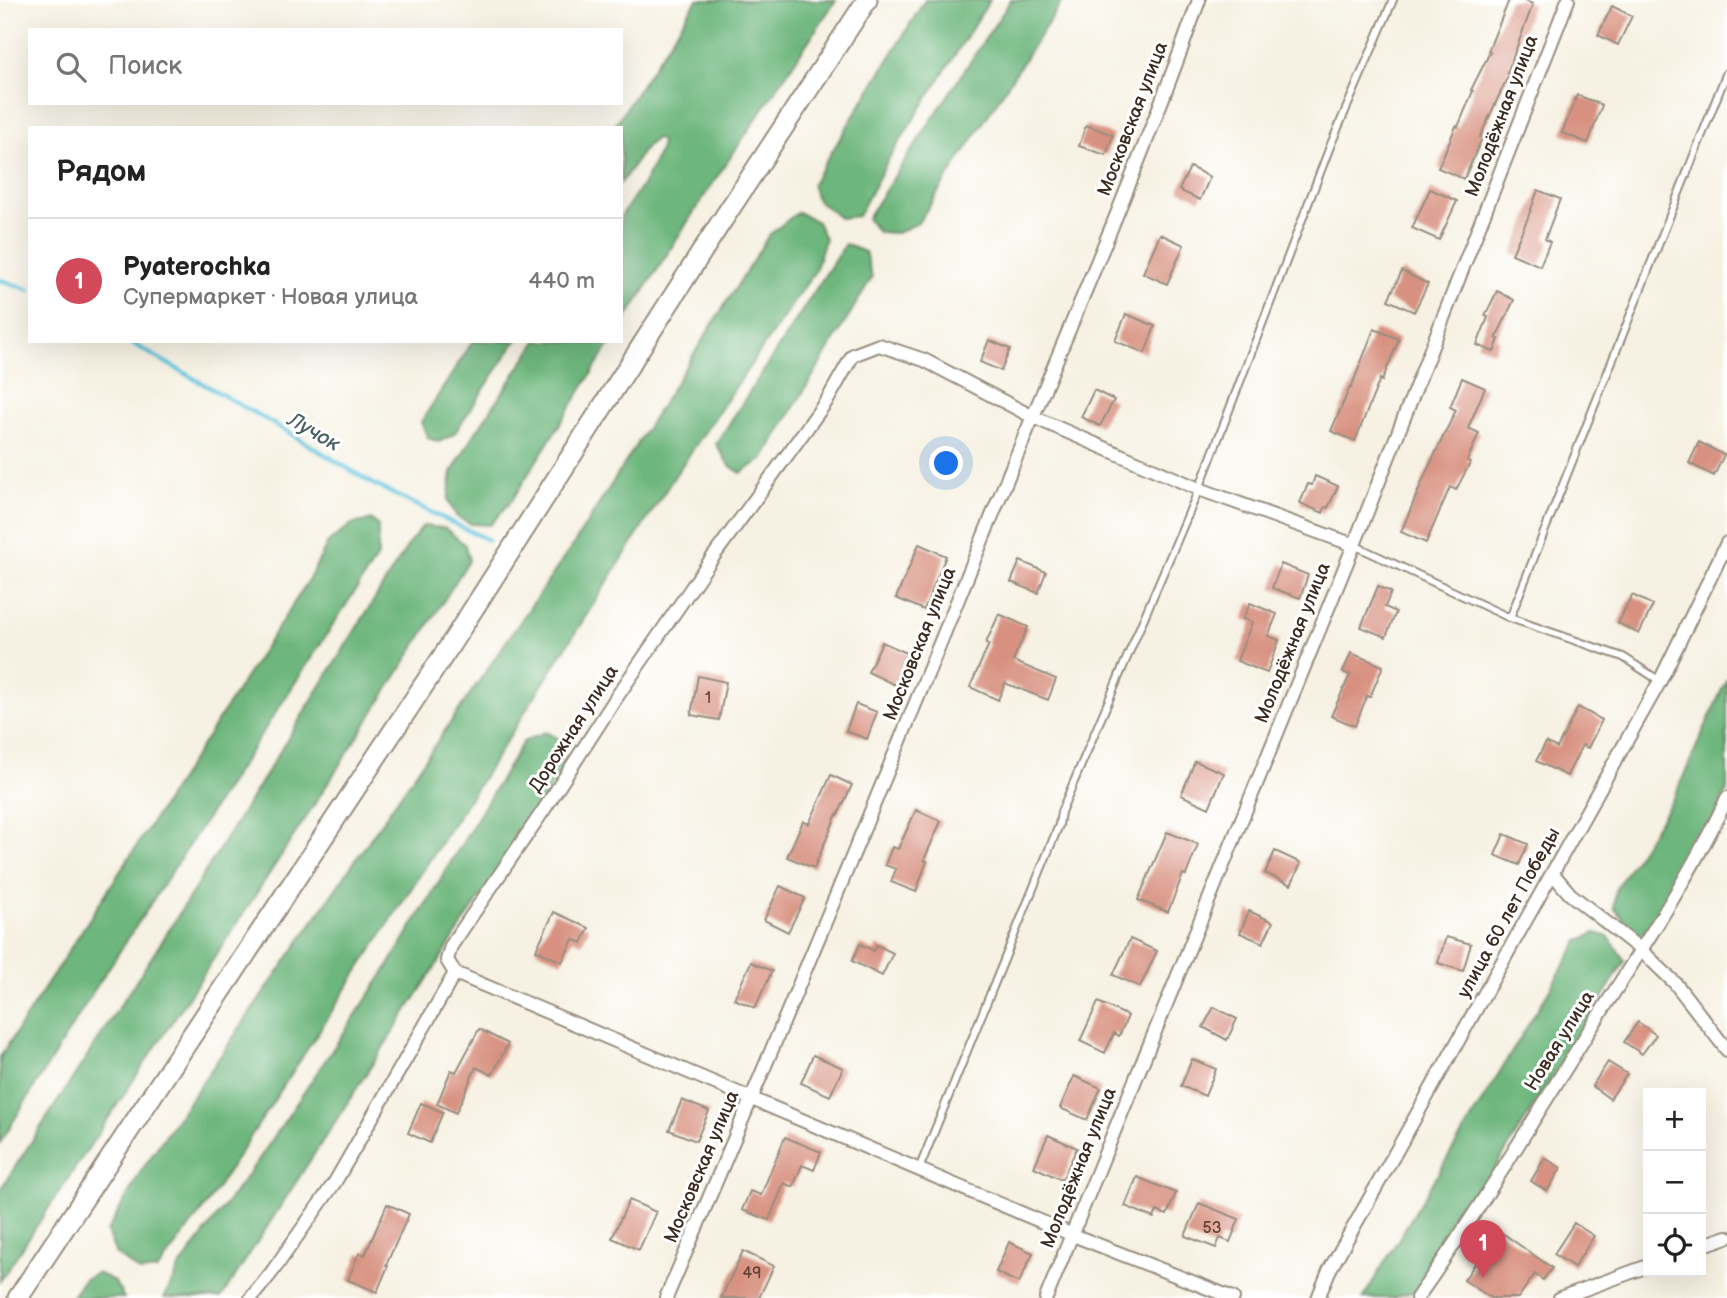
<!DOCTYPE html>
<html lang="ru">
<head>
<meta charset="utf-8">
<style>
	body { margin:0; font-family:"Balsamiq Sans",sans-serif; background:#f2f2f2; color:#222 }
	.controls { position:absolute; right:21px; bottom:21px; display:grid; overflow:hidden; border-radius:0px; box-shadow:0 7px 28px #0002 }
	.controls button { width:63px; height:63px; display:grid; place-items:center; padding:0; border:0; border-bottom:2px solid #e0e0e0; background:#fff; color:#222; font:35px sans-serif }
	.you { position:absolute; left:947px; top:464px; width:24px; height:24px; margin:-18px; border:5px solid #fff; border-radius:50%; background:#1a73e8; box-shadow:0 0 0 10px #1a73e833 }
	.badge { display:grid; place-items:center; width:46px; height:46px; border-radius:50%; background:#d1495b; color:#fff; font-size:23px; font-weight:700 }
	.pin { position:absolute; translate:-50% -58px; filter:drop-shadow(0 2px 4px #0008) }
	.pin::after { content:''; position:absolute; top:37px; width:24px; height:21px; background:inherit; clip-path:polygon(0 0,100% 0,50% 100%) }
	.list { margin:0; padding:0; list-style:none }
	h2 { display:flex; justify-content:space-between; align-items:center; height:91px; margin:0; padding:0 28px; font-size:30px }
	h2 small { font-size:23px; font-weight:400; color:#767676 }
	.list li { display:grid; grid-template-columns:46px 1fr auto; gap:21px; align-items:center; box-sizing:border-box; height:126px; padding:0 28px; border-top:2px solid #e0e0e0 }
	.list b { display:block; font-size:26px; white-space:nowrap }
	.list p { margin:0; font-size:23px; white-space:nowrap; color:#767676 }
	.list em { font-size:23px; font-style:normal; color:#767676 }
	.icon { flex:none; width:38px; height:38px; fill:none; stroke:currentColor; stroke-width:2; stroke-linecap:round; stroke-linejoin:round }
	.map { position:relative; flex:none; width:1727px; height:1298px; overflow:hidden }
	.search { position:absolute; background:#fff; box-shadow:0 7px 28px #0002; left:28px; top:28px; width:595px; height:77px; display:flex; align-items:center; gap:18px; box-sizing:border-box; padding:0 24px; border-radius:0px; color:#767676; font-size:26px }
	.panel { position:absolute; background:#fff; box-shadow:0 7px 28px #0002; left:28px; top:126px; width:595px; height:217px; border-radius:0px }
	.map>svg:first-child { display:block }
	.forest { fill:#6db67d; stroke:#54704e; stroke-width:2 }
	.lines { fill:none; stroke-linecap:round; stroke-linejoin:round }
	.stream { stroke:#60c4de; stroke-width:4.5 }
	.building { fill:#d89180 }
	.service-casing { stroke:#988e80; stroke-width:10 }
	.minor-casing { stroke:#988e80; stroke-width:16 }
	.primary-casing { stroke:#988e80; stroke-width:23 }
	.service { stroke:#fff; stroke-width:6 }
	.minor { stroke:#fff; stroke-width:12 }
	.primary { stroke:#fff; stroke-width:19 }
	.labels { text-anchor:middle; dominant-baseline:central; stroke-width:6; stroke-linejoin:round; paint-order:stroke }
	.number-label { font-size:16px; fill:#624436 }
	.street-label { font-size:19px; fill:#3b2a1e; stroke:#fff }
	.water-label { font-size:21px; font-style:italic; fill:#486061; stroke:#fff }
</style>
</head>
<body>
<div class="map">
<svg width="1727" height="1298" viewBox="0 0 1727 1298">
	<rect width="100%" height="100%" fill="#fff"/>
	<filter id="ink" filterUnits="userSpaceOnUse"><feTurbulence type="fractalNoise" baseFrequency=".0143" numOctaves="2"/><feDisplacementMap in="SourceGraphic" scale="14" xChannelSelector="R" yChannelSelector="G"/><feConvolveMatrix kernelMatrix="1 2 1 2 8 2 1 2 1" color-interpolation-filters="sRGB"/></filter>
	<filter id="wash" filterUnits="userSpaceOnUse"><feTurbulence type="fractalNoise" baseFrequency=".00686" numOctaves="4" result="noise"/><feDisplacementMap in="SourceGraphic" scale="28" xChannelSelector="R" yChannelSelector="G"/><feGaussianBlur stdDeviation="1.57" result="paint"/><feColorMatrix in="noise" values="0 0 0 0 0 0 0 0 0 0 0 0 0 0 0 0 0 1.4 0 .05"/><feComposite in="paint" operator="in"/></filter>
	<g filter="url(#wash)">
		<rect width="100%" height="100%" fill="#f6f1e2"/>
		<path class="forest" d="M697 0H836L699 204 621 327V216L646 179 660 150 661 141 656 138 646 147 621 183V128H613Z
			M925 0H990L889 158 858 216 840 218 817 200 812 184Z
			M1011 0H1063L918 223 897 233 878 232 867 218Z
			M798 212 817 222 825 239 815 271 676 474 488 770 207 1204 157 1270 140 1272 116 1254 107 1232 141 1171 575 542 769 235Z
			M845 244 865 252 872 277 763 459 741 473 729 465 716 444Z
			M473 341H516L454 434 439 442 428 438 421 422Z
			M537 341H612L512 500 490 525 471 524 457 517 448 501 452 472 470 441Z
			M372 520 378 526V556L93 992 0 1143V1057L308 581 328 543 352 524Z
			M423 526 445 528 465 545 469 560C318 804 159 1042 0 1281V1190L164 938 410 542Z
			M1727 678V790L1710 827 1643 935 1633 931 1614 908 1615 890 1674 798Z
			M545 732 558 738 562 771 221 1298H164L179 1268 259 1159 386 970 523 742Z
			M1595 933 1609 937 1625 961 1418 1291 1398 1296 1395 1298H1363L1579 941Z
			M97 1273 114 1281 124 1298H71L84 1279Z"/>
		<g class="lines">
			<path class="stream" d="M0 280 30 290
				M128 341 293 435 375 485 488 540"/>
		</g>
		<g id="blocks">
			<path class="building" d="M1509 0H1522L1533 4 1507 73 1509 74 1480 137 1482 138 1464 179 1438 168 1456 126 1458 127 1473 91 1471 90 1490 52 1488 51Z
				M1612 6 1632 16 1618 45 1598 35Z
				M1577 95 1602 105 1588 143 1562 133Z
				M1086 125 1113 135 1106 155 1079 146Z
				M1190 167 1210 177 1200 200 1179 190Z
				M1430 189 1457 201 1439 240 1412 228Z
				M1538 190 1560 199 1545 239 1550 242 1540 266 1512 254 1527 220Z
				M1160 234 1184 245 1167 284 1143 273Z
				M1402 271 1428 284 1414 312 1388 300Z
				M1497 291 1514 300 1496 338 1499 339 1494 352 1477 345 1488 317 1485 316Z
				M1126 314 1155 326 1145 353 1115 341Z
				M1374 329 1399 339 1382 381 1380 379 1355 441 1331 431 1350 387 1351 388Z
				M989 340 1010 349 1001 371 980 362Z
				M1462 378 1485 388 1468 428 1479 433 1467 461 1470 463 1456 490 1450 487 1426 543 1401 532 1425 475 1456 410 1450 407Z
				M1094 390 1114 400 1100 426 1081 417Z
				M1699 442 1724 455 1714 476 1689 463Z
				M1315 476 1338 486 1328 508 1325 507 1323 513 1300 503 1308 484 1312 485Z
				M919 544 946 556 924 610 896 598Z
				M1020 561 1046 572 1038 593 1011 582Z
				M1281 564 1308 575 1300 598 1272 588Z
				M1378 586 1391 592 1385 607 1396 612 1386 637 1361 627Z
				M1632 595 1653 605 1639 634 1618 623Z
				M1250 603 1277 614 1268 636 1279 640 1267 673 1237 661 1252 622 1243 619Z
				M999 614 1028 627 1013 661 1056 679 1048 700 1005 683 998 700 970 687 989 644 986 643Z
				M882 642 909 654 895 685 868 672Z
				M1351 653 1383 666 1370 697 1367 696 1355 726 1331 716 1350 675 1343 672Z
				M698 676 726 682 719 720 691 715Z
				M856 704 877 712 867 739 846 731Z
				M1578 707 1602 720 1588 748 1582 745 1567 776 1536 761 1546 742 1557 748Z
				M1195 761 1224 773 1209 808 1181 795Z
				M831 775 852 785 838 815 837 814 814 868 787 857 803 821 809 824Z
				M916 810 941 821 924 860 927 861 916 892 891 882 896 869 885 865 892 847 898 849Z
				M1167 832 1198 844 1186 875 1183 874 1168 912 1138 900Z
				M1504 834 1528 844 1519 865 1495 855Z
				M1275 851 1301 863 1291 885 1265 873Z
				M780 886 805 898 788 932 764 920Z
				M1249 911 1273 922 1263 943 1240 933Z
				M554 912 589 928 582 943 573 939 562 962 536 950Z
				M1446 937 1471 944 1463 971 1438 963Z
				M1130 939 1157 951 1140 987 1113 975Z
				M860 944 874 951 877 945 893 953 882 976 852 961Z
				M751 962 772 971 755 1008 734 999Z
				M1098 1002 1128 1016 1119 1036 1114 1033 1105 1053 1080 1041Z
				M1214 1007 1237 1019 1227 1040 1203 1027Z
				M1638 1022 1656 1035 1642 1054 1624 1042Z
				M479 1029 508 1044 492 1075 476 1067 456 1113 437 1104 451 1070 456 1072Z
				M813 1055 843 1068 830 1096 801 1083Z
				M1192 1059 1216 1069 1205 1096 1181 1086Z
				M1608 1062 1627 1074 1610 1099 1592 1086Z
				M1074 1076 1101 1088 1087 1120 1060 1108Z
				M682 1100 709 1111 696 1141 669 1130Z
				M421 1103 443 1112 430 1143 408 1133Z
				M1048 1135 1077 1148 1062 1180 1034 1167Z
				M785 1137 821 1152 814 1170 802 1165 793 1187 784 1183 769 1220 742 1210 750 1191 761 1195Z
				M1545 1158 1561 1168 1547 1191 1531 1181Z
				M1137 1177 1176 1193 1167 1215 1157 1211 1154 1218 1125 1206Z
				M629 1200 656 1212 639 1250 612 1238Z
				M1199 1203 1239 1219 1230 1242 1220 1238 1216 1248 1185 1236Z
				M387 1204 409 1214 386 1265 388 1266 377 1292 348 1280 359 1253 365 1255Z
				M1574 1223 1594 1236 1574 1267 1554 1254Z
				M1498 1230 1552 1268 1543 1280 1535 1274 1518 1298H1491L1464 1280Z
				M1009 1242 1033 1253 1019 1283 996 1272Z
				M743 1251 774 1266 759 1298H721Z"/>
		</g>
	</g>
	<g filter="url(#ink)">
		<use href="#blocks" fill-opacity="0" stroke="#988e80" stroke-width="2"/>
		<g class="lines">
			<defs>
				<path id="service" d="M1354 545 1510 618 1623 657 1660 681
					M1510 618 1727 72
					M919 1169 1059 825 1061 812 1199 489 1331 144 1393 0"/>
				<path id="minor" d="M1553 874 1570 894 1640 949 1675 983 1727 1050
					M455 973 1073 1235 1233 1298
					M1701 1246 1727 1237
					M251 1298 272 1272 335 1182 455 973 447 960 451 946 545 808 616 698 710 561 828 399 853 355 879 345 924 360 1033 417 1199 489 1354 545
					M666 1298C783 1028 894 757 1005 484 1071 323 1141 164 1199 0
					M1046 1298 1354 545 1568 0
					M1318 1298 1329 1271 1660 681 1727 543
					M1417 1298C1478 1212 1533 1120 1589 1031 1637 956 1689 879 1727 798
					M1560 1298 1648 1266"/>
				<path id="primary" d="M18 1298 447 650 710 239 867 0"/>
			</defs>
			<use href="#service" class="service-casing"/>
			<use href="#minor" class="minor-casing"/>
			<use href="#primary" class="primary-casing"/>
			<use href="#service" class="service"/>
			<use href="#minor" class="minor"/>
			<use href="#primary" class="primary"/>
		</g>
	</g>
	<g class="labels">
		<g class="number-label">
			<text x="708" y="698">1</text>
			<text x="1212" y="1228">53</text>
			<text x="752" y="1273">49</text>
		</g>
		<g class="street-label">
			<text transform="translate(1502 116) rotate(-69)">Молодёжная улица</text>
			<text transform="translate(1133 119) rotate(-69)">Московская улица</text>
			<text transform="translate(1293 643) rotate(-68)">Молодёжная улица</text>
			<text transform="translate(920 644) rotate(-68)">Московская улица</text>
			<text transform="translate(574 729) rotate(-57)">Дорожная улица</text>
			<text transform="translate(1509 913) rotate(-61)">улица 60 лет Победы</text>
			<text transform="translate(1560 1041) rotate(-58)">Новая улица</text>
			<text transform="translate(702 1167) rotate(-67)">Московская улица</text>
			<text transform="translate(1079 1168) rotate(-68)">Молодёжная улица</text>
		</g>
		<g class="water-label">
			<text transform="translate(314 432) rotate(30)">Лучок</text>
		</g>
	</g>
</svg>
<div class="controls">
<button>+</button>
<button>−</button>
<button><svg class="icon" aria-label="locate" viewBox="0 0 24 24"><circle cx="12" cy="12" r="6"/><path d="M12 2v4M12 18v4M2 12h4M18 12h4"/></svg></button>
</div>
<div class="you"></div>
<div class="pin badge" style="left:1483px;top:1278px">1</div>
<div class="search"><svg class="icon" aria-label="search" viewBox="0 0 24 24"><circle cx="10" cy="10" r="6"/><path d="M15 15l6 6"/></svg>Поиск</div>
<section class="panel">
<h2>Рядом<small></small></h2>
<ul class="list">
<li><span class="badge">1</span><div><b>Pyaterochka</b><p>Супермаркет · Новая улица</p></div><em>440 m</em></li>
</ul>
</section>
</div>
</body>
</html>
